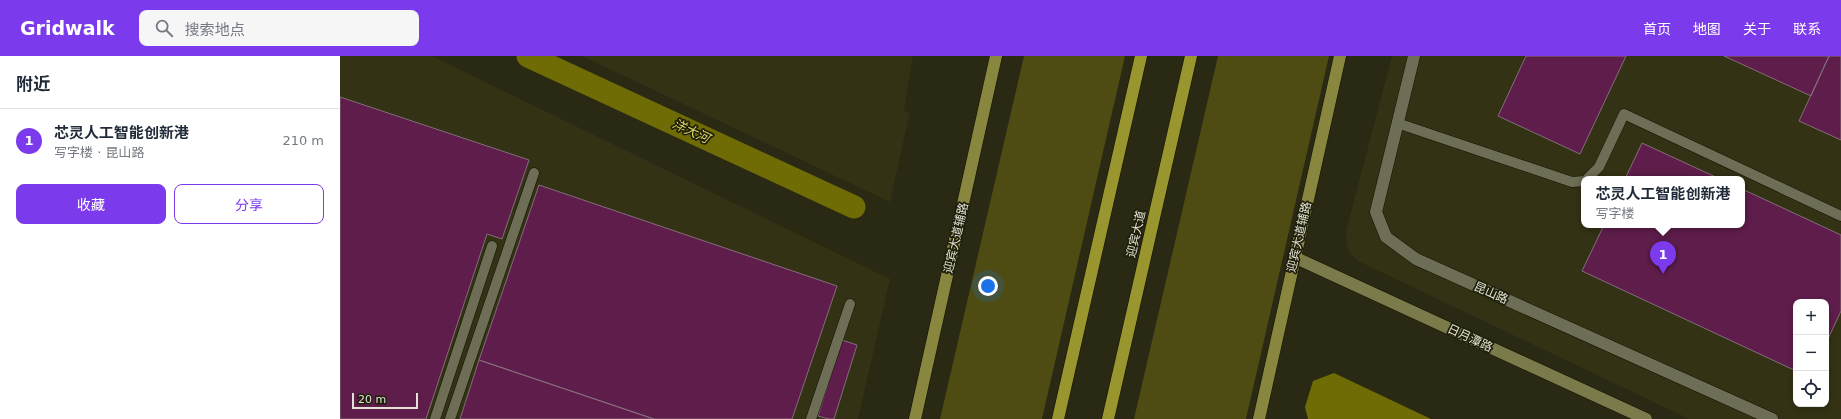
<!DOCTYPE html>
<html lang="zh">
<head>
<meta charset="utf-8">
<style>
	body { margin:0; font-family:"DejaVu Sans","Noto Sans SC",sans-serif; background:#f6f6f7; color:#1f2937 }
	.controls { position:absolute; right:12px; bottom:12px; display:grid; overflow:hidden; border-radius:8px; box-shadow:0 2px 6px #0003 }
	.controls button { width:36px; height:36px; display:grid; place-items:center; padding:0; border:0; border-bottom:1px solid #e0e1e3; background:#fff; color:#1f2937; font:20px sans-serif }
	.scale { position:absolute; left:12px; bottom:10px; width:66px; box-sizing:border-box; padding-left:4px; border:2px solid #e2e3d5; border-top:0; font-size:11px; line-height:14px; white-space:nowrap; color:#e2e3d5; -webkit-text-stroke:3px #201f0a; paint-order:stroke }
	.you { position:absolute; left:648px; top:230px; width:14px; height:14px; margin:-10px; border:3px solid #fff; border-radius:50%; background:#1a73e8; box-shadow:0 0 0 6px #1a73e833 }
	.badge { display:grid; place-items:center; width:26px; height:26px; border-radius:50%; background:#7c3aed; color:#fff; font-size:13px; font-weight:700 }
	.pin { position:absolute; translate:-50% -33px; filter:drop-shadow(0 1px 2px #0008) }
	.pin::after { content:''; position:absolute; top:21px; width:14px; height:12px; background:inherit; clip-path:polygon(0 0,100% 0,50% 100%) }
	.popup { position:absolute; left:1241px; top:120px; width:164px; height:52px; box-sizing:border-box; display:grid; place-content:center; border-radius:8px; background:#fff; filter:drop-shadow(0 1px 3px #0005); font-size:13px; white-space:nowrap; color:#747a83 }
	.popup b { font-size:15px; color:#1f2937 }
	.popup::after { content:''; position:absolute; left:50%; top:100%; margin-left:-8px; border:8px solid transparent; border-top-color:#fff }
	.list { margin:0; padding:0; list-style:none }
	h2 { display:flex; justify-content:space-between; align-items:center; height:52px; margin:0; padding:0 16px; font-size:17px }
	h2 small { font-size:13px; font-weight:400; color:#747a83 }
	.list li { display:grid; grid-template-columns:26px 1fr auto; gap:12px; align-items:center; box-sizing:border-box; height:64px; padding:0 16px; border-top:1px solid #e0e1e3 }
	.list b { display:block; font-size:15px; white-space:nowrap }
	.list p { margin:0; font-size:13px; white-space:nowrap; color:#747a83 }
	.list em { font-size:13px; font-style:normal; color:#747a83 }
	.actions { display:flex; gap:8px; padding:12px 16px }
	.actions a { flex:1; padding:9px 0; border:1px solid #7c3aed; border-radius:8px; text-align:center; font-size:14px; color:#7c3aed }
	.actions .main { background:#7c3aed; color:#fff }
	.icon { flex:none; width:22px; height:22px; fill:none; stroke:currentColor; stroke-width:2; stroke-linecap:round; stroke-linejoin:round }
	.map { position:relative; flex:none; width:1501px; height:363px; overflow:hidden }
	header { display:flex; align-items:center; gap:24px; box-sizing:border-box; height:56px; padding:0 20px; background:#7c3aed; color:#fff }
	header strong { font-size:19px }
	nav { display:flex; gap:22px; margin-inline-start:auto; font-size:14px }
	.search { width:280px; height:36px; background:#f6f6f7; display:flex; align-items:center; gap:10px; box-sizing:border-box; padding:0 14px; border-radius:8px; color:#747a83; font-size:15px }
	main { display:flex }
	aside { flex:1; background:#fff }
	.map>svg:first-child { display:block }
	.built { fill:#333215; fill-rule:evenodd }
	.green { fill:#4e4c13 }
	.water { fill:#706c05 }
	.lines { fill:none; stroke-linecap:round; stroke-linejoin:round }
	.canal { stroke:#706c05; stroke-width:23 }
	.building { fill:#5e1d4b; stroke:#846d7b }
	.lane-casing { stroke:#121101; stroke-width:11 }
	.street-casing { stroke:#121101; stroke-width:13 }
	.secondary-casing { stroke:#121101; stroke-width:13 }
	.primary-casing { stroke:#121101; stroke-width:13 }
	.highway-casing { stroke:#121101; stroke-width:13 }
	.lane { stroke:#6e6e56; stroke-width:10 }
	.street { stroke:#6e6e56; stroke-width:12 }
	.secondary { stroke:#7b7a4a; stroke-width:12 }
	.primary { stroke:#88863f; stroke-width:12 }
	.highway { stroke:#9a962f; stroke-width:12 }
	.labels { text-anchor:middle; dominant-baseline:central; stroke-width:3.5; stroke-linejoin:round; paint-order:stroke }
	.street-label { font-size:12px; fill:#e2e3d5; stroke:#201f0a }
	.water-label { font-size:13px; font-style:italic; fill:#ddda64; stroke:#201f0a }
</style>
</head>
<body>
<header>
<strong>Gridwalk</strong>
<div class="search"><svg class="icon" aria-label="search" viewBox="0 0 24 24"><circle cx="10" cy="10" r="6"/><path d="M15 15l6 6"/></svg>搜索地点</div>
<nav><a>首页</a><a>地图</a><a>关于</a><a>联系</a></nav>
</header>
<main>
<aside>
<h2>附近<small></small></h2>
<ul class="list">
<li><span class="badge">1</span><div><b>芯灵人工智能创新港</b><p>写字楼 · 昆山路</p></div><em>210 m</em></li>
</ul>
<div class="actions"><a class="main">收藏</a><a>分享</a></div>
</aside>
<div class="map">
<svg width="1501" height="363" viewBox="0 0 1501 363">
	<rect width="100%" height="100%" fill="#292914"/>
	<path class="built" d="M0 0H92L550 223 518 363H0Z
		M242 0H573L564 55 570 56 550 146Z
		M1052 0H1501V363H1349L1020 206 1010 198 1007 190 1006 175ZM1244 123H1402V169H1244ZM1456 246H1486V348H1456Z"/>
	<path class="green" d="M684 0H785L702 363H600Z
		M878 0H989L906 363H794Z"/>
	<path class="water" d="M994 317 1091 363H968L965 351 973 325Z"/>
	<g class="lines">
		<path class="canal" d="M188 0 514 151"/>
	</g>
	<path class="building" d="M1186 0H1286L1240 98 1158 60Z
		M1384 0H1489L1471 40Z
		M1489 0H1501V84L1459 65Z
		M0 41 189 104 162 183 147 178 86 363H0Z
		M1302 87 1380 123H1285Z
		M199 129 497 230 452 363H314L139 304Z
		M1402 133 1501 179V255L1486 287V246H1456V315L1242 215 1264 169H1402Z
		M502 284 517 289 494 363H489L478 360Z
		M139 304 314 363H120Z"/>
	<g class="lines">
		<defs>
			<path id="lane" d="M1057 67 1232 126 1244 125
				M1247 123 1259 111 1284 58 1501 160
				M95 363 152 190
				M110 363 194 117
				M471 363 510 248"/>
			<path id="street" d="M1074 0 1036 156 1046 181 1076 203 1432 363"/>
			<path id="secondary" d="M954 201 1306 363"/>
			<path id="primary" d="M575 363 656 0
				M919 363 1000 0"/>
			<path id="highway" d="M718 363 801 0
				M768 363 851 0"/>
		</defs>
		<use href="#lane" class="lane-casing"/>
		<use href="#street" class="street-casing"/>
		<use href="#secondary" class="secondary-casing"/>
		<use href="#primary" class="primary-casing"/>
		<use href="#highway" class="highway-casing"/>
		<use href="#lane" class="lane"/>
		<use href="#street" class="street"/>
		<use href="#secondary" class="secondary"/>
		<use href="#primary" class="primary"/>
		<use href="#highway" class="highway"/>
	</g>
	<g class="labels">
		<g class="street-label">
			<text transform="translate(796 178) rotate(-77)">迎宾大道</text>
			<text transform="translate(959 181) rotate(-77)">迎宾大道辅路</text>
			<text transform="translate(616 182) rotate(-77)">迎宾大道辅路</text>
			<text transform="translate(1151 237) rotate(24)">昆山路</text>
			<text transform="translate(1130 282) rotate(25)">日月潭路</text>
		</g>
		<g class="water-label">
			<text transform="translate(351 75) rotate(25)">洋大河</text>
		</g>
	</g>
</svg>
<div class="controls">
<button>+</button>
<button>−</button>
<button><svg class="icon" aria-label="locate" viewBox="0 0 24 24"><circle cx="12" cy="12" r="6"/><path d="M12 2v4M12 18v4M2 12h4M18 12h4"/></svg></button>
</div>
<div class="scale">20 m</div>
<div class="you"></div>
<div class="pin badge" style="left:1323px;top:218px">1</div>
<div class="popup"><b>芯灵人工智能创新港</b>写字楼</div>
</div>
</main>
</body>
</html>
